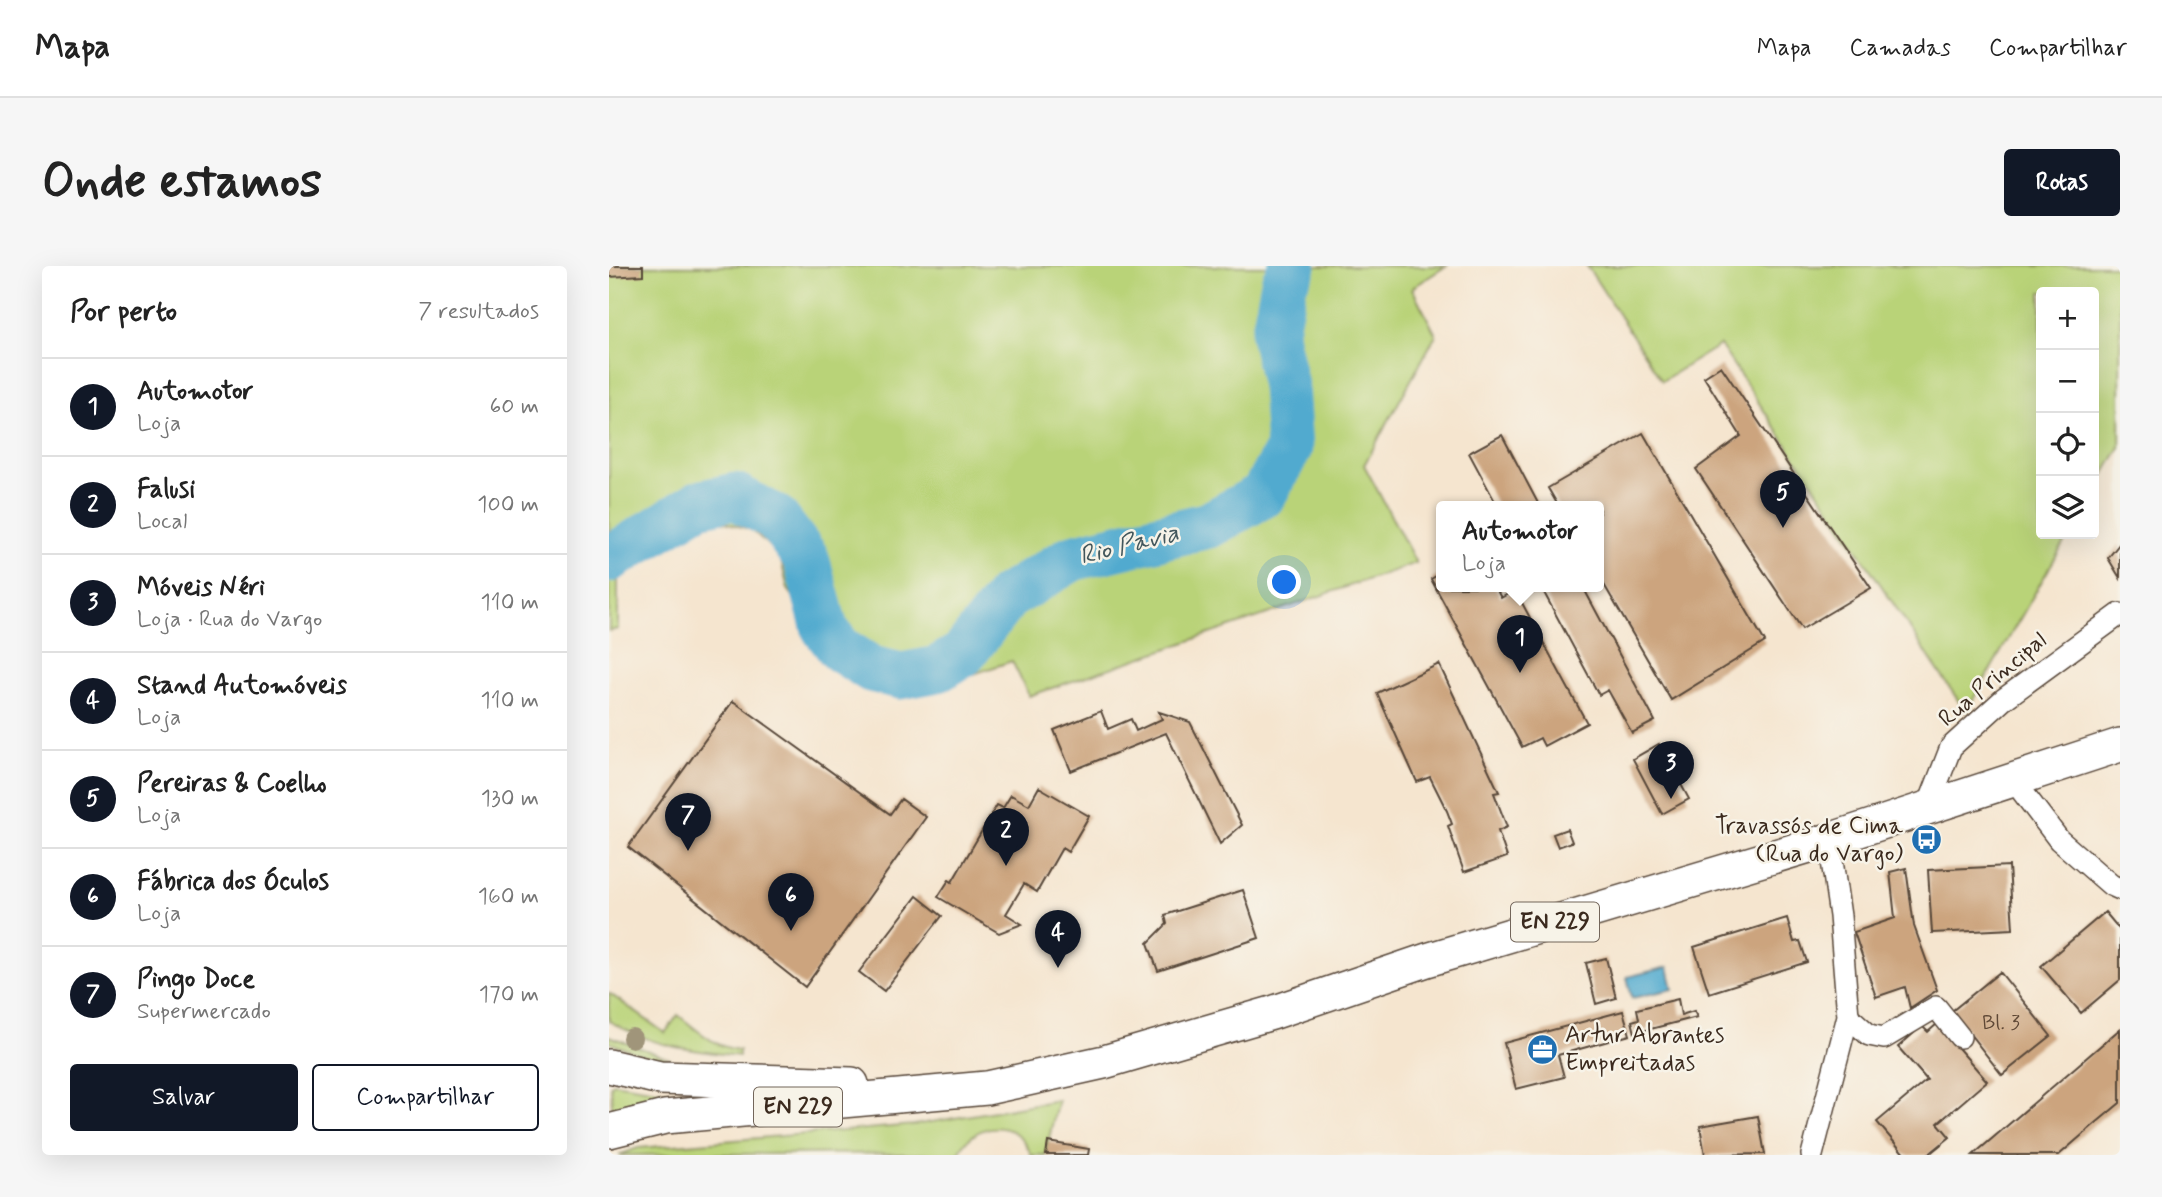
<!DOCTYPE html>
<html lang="pt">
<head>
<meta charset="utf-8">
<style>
	body { margin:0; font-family:Mynerve,sans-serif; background:#f6f6f6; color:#222 }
	.controls { position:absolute; right:21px; top:21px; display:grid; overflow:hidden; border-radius:7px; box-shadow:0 7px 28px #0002 }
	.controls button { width:63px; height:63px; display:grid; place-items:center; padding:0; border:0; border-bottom:2px solid #e0e0e0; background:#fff; color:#222; font:35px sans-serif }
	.you { position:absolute; left:676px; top:317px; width:24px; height:24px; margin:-18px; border:5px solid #fff; border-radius:50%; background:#1a73e8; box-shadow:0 0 0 10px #1a73e833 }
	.badge { display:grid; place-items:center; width:46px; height:46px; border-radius:50%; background:#111827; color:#fff; font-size:23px; font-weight:700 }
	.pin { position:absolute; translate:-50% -58px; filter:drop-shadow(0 2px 4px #0008) }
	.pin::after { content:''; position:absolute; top:37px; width:24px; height:21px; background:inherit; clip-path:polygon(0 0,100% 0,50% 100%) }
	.popup { position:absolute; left:827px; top:235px; width:168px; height:91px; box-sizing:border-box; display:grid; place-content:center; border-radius:7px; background:#fff; filter:drop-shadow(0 2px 5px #0005); font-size:23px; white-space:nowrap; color:#767676 }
	.popup b { font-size:26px; color:#222 }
	.popup::after { content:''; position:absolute; left:50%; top:100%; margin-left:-14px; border:14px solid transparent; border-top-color:#fff }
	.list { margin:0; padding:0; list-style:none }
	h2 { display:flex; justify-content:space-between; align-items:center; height:91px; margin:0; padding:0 28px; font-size:30px }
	h2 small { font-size:23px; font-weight:400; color:#767676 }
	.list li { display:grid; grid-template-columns:46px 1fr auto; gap:21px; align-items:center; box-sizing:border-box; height:98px; padding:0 28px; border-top:2px solid #e0e0e0 }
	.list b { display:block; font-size:26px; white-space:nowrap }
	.list p { margin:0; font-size:23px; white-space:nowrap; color:#767676 }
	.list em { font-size:23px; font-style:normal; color:#767676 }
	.actions { display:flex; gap:14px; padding:21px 28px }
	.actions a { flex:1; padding:16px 0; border:2px solid #111827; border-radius:7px; text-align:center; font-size:24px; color:#111827 }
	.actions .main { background:#111827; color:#fff }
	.icon { flex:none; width:38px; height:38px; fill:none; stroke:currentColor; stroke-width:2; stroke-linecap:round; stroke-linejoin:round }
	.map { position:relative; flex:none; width:1511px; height:889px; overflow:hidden; border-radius:7px }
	header { display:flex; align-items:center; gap:42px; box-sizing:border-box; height:98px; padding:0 35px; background:#fff; border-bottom:2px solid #e0e0e0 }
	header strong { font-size:33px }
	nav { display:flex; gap:38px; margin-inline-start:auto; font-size:24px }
	.intro { display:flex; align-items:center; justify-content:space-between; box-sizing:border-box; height:168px; padding:0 42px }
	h1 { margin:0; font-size:49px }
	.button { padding:18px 32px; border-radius:7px; background:#111827; color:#fff; font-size:24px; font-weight:700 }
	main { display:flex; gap:42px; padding:0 42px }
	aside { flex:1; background:#fff; border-radius:7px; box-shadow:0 7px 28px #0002 }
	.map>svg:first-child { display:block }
	.green { fill:#b9d378; stroke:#7a7e4b; stroke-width:2 }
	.water { fill:#51aacf; stroke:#466a76; stroke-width:2 }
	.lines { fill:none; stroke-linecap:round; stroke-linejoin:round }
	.river { stroke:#51aacf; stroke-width:47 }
	.building { fill:#cca47e }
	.minor-casing { stroke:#574639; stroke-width:24 }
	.primary-casing { stroke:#574639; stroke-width:36 }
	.minor { stroke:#fff; stroke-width:21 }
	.primary { stroke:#fff; stroke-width:33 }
	.tree { fill:#a0957a }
	.labels { text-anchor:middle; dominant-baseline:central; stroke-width:5; stroke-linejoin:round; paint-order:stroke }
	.number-label { font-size:21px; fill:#5f4836 }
	.shield { fill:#f7f3e8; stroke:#73665b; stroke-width:2 }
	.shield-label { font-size:23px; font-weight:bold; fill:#3b2a1e }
	.street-label { font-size:24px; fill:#3b2a1e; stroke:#f7f3e8 }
	.poi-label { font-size:24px; fill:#3b2a1e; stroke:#f7f3e8; text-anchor:end }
	.water-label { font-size:26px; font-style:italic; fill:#43575c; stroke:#f7f3e8 }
</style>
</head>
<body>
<header>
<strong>Mapa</strong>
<nav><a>Mapa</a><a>Camadas</a><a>Compartilhar</a></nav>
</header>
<div class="intro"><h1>Onde estamos</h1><a class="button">Rotas</a></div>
<main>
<aside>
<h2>Por perto<small>7 resultados</small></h2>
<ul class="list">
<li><span class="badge">1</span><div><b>Automotor</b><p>Loja</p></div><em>60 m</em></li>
<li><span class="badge">2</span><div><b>Falusi</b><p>Local</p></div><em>100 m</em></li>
<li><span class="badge">3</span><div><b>Móveis Néri</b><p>Loja · Rua do Vargo</p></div><em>110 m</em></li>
<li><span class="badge">4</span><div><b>Stand Automóveis</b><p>Loja</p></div><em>110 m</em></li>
<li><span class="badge">5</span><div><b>Pereiras &amp; Coelho</b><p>Loja</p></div><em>130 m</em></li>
<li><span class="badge">6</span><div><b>Fábrica dos Óculos</b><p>Loja</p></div><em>160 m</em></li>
<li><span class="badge">7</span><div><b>Pingo Doce</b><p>Supermercado</p></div><em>170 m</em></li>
</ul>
<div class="actions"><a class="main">Salvar</a><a>Compartilhar</a></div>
</aside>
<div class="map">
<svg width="1511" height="889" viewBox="0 0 1511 889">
	<rect width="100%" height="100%" fill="#f7f3e8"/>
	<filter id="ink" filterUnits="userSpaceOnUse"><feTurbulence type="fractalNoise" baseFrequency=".0143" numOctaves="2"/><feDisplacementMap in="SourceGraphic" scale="14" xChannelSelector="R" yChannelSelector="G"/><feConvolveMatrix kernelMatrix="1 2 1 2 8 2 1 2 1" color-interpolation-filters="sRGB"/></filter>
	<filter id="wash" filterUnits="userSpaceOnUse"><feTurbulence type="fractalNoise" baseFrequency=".00686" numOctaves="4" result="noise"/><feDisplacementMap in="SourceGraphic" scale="28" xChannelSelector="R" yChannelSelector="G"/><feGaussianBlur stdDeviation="1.57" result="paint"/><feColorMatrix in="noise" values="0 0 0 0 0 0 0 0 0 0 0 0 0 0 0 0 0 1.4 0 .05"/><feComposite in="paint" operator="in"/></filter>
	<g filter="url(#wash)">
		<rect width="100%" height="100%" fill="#f5e5cf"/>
		<path class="green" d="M0 0H837L803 22 827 69 755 199 807 297 420 430 403 395 326 421 278 422 221 391 204 358 179 323 171 290 143 264 106 253 9 304V363L0 365Z
			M978 0H1511V181L1485 226V26H1432V268H1460L1357 446 1111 79 1053 115Z
			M0 727 56 767 69 749C88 764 105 781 130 784V790C80 784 44 781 0 755Z
			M0 770 61 793 59 798 4 778 0 776Z
			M5 817 60 826 61 837 6 842 3 840 2 819Z
			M449 834 436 889H422C409 851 364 854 349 889 236 885 123 889 10 889L29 882 305 859Z"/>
		<path class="water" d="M1059 701 1064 723 1023 732 1018 711Z"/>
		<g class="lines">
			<path class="river" d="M0 293 89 238 126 230 167 252 197 292 216 363 231 383 262 403 292 410 329 403 354 388 398 331 463 292 600 259 654 229 680 182 676 120 665 69 675 17 684 0"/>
		</g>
		<g id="blocks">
			<path class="building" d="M0 0H34V9L0 11Z
				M1112 100 1262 322 1193 363 1087 203 1132 170 1095 111Z
				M1034 167 1156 376 1062 434 990 310V241H950L939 222Z
				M893 169 931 241H889L860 187Z
				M1511 277V312L1499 292Z
				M832 307V321H886L892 332 906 324 978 457 935 480 931 472 913 481 822 313Z
				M932 321H974L1046 455 1023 467 999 424 990 429Z
				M830 398 890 526 885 527 898 561 889 565 898 591 855 606 839 560 843 558 838 545 821 511 808 516 768 427Z
				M124 435 281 548 292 533 317 551 196 721 19 581Z
				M492 445 499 463 522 453 527 465 553 453 550 446 581 456 633 559 611 578 557 467 462 505 445 464Z
				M1050 478 1080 533 1053 548 1024 493Z
				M430 521 480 550 459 586 453 582 428 626 415 618 397 648 413 658 390 667 329 631 340 614 343 616 388 539 394 542 402 529 420 539Z
				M958 563 963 576 949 581 944 568Z
				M1400 600 1404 663 1323 667 1319 604Z
				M1297 602 1305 660 1328 724 1301 742 1296 721 1267 731 1245 666 1286 652 1281 606Z
				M634 624 650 672 549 705 539 677 558 658 556 649Z
				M308 630 333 650 275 725 250 706Z
				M1496 646 1511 664V714L1472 747 1432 700Z
				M1178 652 1185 676 1191 675 1198 696 1100 727 1085 681Z
				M997 692 1007 732 987 738 977 697Z
				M1391 706 1442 770 1393 809 1343 745Z
				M1069 733 1072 749 1085 745 1088 751 1026 767 1023 755 1030 753 1028 743Z
				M1014 745 1021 769 949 789 955 811 907 823 895 777Z
				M1328 758 1378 815 1329 857 1341 871 1319 889H1296L1268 856 1318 814 1289 781 1313 760 1319 766Z
				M1511 763V837L1487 857 1450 889H1364Z
				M1149 850 1156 888 1096 889 1091 860Z
				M439 876 480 883 479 889H437Z"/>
		</g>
	</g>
	<g filter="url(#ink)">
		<use href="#blocks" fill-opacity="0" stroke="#574639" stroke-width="2"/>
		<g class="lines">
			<defs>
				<path id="minor" d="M1406 516 1450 574 1502 619 1511 623
					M1318 543 1342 481 1395 433 1511 348
					M1220 574 1231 650 1239 750 1260 769 1275 772 1327 741 1351 771
					M1203 889 1239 750"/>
				<path id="primary" d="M0 800 51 812 243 818
					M0 865 56 851 378 822 495 796 663 747 818 694 1220 574 1511 479"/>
			</defs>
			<use href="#minor" class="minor-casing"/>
			<use href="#primary" class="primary-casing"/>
			<use href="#minor" class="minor"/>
			<use href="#primary" class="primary"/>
		</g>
		<circle class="tree" cx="23" cy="772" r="10"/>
	</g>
	<defs>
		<symbol id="bus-disc" viewBox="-11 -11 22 22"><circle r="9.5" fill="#1f6fb2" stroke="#f7f3e8"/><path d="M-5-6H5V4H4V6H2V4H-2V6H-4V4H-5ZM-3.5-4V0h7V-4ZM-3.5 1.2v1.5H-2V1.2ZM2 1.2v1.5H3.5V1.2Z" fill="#fff"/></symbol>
		<symbol id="office-disc" viewBox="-11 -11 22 22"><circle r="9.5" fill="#1f6fb2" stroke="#f7f3e8"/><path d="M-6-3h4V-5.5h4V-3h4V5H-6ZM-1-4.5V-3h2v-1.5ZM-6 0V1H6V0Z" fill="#fff"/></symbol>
	</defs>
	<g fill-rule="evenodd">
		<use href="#bus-disc" x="1300" y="556" width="35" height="35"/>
		<use href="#office-disc" x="916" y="766" width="35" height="35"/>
	</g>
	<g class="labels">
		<g class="number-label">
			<text x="1392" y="757">Bl. 3</text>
		</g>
		<g class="shield">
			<rect x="902" y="636.5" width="88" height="39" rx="5"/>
			<rect x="145" y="821.5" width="88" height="39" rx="5"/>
		</g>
		<g class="shield-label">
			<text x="946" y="656">EN 229</text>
			<text x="189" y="841">EN 229</text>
		</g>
		<g class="street-label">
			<text transform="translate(1384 414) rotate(-40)">Rua Principal</text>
		</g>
		<g class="poi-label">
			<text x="1294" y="560">Travassós de Cima<tspan x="1294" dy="28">(Rua do Vargo)</tspan></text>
			<text x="956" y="769" text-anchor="start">Artur Abrantes<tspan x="956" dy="28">Empreitadas</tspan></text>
		</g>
		<g class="water-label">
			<text transform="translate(520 279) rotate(-14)">Rio Pavia</text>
		</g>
	</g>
</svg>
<div class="controls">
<button>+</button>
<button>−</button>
<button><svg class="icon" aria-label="locate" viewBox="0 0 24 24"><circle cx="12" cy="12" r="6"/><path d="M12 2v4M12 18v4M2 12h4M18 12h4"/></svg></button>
<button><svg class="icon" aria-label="layers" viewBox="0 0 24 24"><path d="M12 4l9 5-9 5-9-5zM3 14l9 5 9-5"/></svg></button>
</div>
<div class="you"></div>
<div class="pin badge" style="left:911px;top:407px">1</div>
<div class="popup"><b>Automotor</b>Loja</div>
<div class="pin badge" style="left:397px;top:600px">2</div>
<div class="pin badge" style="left:1062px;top:533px">3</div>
<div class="pin badge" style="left:449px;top:702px">4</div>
<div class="pin badge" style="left:1174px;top:262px">5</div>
<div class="pin badge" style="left:182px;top:665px">6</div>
<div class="pin badge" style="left:79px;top:585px">7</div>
</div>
</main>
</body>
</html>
